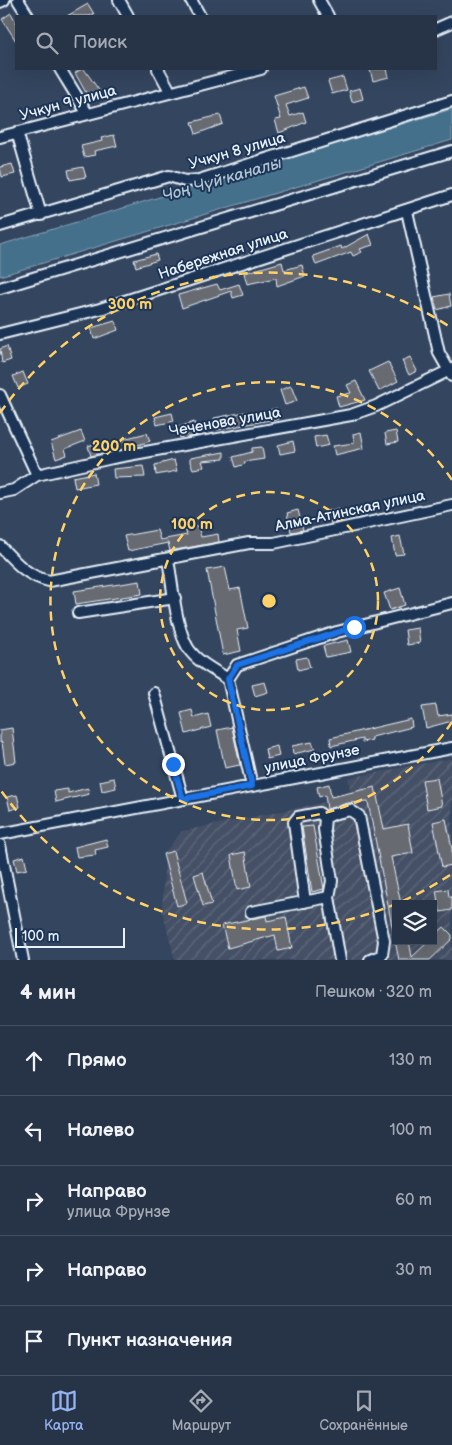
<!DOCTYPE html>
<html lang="ru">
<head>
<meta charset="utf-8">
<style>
	body { margin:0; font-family:"Balsamiq Sans",sans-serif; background:#333f52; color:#f1f3f6 }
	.controls { position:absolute; right:15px; bottom:15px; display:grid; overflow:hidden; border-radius:0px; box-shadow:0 5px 20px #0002 }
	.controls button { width:45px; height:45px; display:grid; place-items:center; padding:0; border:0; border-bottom:1px solid #434f60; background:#273447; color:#f1f3f6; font:25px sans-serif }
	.scale { position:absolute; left:15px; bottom:12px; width:110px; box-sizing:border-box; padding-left:5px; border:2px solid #e8f1f8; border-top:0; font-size:14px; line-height:18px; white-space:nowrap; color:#e8f1f8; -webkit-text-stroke:4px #1d3557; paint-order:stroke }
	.stop { position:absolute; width:15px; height:15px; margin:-11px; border:4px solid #1a73e8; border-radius:50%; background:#fff }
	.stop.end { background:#1a73e8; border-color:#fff; box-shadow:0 1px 5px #0008 }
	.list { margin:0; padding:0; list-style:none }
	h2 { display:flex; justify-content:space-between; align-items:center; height:65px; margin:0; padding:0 20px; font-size:21px }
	h2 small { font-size:16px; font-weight:400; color:#a4aab4 }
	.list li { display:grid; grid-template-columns:32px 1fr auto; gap:15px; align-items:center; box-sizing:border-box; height:70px; padding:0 20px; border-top:1px solid #434f60 }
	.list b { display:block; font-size:19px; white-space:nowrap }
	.list p { margin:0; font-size:16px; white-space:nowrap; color:#a4aab4 }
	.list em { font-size:16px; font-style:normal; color:#a4aab4 }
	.icon { flex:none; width:28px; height:28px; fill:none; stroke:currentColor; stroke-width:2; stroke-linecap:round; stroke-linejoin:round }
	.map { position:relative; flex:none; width:452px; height:960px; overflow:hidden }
	.search { position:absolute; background:#273447; box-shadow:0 5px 20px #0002; left:15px; right:15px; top:15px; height:55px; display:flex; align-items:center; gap:12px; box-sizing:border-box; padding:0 18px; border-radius:0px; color:#a4aab4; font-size:19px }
	.sheet { height:415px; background:#273447 }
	nav { display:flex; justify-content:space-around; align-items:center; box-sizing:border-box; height:70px; border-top:1px solid #434f60; background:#273447; font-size:14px; color:#a4aab4 }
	nav a { display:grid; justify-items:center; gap:2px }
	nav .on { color:#95b2f1 }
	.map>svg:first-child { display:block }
	.industrial { fill:url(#industrial-furrows); fill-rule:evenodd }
	.water { fill:#456f8c; stroke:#86a3b7 }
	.building { fill:#686b72; stroke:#e8f1f8 }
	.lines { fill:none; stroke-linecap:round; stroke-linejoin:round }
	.minor-casing { stroke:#e8f1f8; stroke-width:14 }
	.minor { stroke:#1d3557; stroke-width:10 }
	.route { stroke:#1a73e8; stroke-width:6 }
	.ring { fill:none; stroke:#ffd166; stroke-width:2.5; stroke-dasharray:9 6 }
	.labels { text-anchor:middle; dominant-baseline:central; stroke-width:4; stroke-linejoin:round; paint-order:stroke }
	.street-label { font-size:15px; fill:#e8f1f8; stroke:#1d3557 }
	.water-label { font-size:16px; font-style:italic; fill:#afc4d2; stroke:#1d3557 }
	.centre { fill:#ffd166; stroke:#1d3557; stroke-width:2.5 }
	.ring-label { font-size:15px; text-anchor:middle; font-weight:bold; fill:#ffd166; stroke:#1d3557; stroke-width:4; stroke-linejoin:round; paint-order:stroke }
</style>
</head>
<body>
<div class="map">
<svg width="452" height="960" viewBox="0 0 452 960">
	<defs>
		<pattern id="industrial-furrows" width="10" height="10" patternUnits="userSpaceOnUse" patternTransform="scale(1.25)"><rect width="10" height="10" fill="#445065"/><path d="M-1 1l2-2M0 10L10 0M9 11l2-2" fill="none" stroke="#5f6a7c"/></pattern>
	</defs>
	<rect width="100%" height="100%" fill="#34455f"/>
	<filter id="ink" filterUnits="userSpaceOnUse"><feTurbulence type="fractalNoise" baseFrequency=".02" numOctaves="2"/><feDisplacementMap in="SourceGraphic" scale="10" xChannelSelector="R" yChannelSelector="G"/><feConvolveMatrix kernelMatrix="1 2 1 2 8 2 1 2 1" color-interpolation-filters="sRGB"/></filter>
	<g filter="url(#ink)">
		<path class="industrial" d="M452 758V960H175L162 910 165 852 182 831 351 797 348 778ZM396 904H433V941H396Z"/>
		<path class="water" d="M452 109V140L0 276V245Z"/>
		<path class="building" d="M88 4 94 14 89 16H67Z
			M11 13 16 22V41L2 19Z
			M82 69H84L101 93 90 100 75 73Z
			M376 69H387L389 77 373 81 370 70Z
			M343 77 347 90 332 94 328 81Z
			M304 87 308 98 286 105 290 116 303 112 306 122 279 133 275 120 281 119 274 96Z
			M360 88 363 99 352 102 349 91Z
			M220 115 223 124 196 134 192 122Z
			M114 135 117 146 94 151 95 155 84 157 81 146 102 141 101 138Z
			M12 164 15 174 2 177 0 167Z
			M83 167 86 177 70 180 68 170Z
			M369 234 373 245 360 249 362 252 353 256 351 252 316 265 313 256 341 246 342 249Z
			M156 254 158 260 136 267 134 260Z
			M282 262 284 270 302 265 305 276 277 286 276 278 247 284 244 273Z
			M217 284 220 290 239 284 243 295 233 298 231 291 182 308 178 295Z
			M449 294 451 306 437 310 434 297Z
			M115 321 118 330 94 339 91 328Z
			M7 346 11 360 2 363 0 349Z
			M410 357 417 371 409 375 402 361Z
			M388 362 398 381 379 391 369 371Z
			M23 372 28 384 18 388 13 376Z
			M356 381 365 400 339 407 336 396 351 393 347 385Z
			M291 386 297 401 285 405 280 390Z
			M276 408 280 418 271 422 270 420 217 430 214 418 245 412 246 414 259 412V414Z
			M172 413 174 421 157 425 155 417Z
			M194 422 198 435 188 437 187 435 180 438 176 428Z
			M81 431 85 441 65 449 67 455 56 459 51 442Z
			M396 431 398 442 387 444 385 433Z
			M361 432 364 448 335 455 333 446 354 443 353 434Z
			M147 433 150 441 126 449 123 439Z
			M326 435 329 445 316 448 314 437Z
			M293 441 295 451 280 454 278 445Z
			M99 442 103 453 91 456 88 446Z
			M262 447 264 459 244 462 245 464 236 467 233 457 252 452V448Z
			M224 452V459L202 461 204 467 193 469 190 462V458Z
			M174 460 177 471 156 475 155 465Z
			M143 466 145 477 114 478 113 469Z
			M94 473 96 484 75 488 73 477Z
			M339 508 342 521 331 524 327 511Z
			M298 510 303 530 291 532 287 513Z
			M198 526 201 537 218 534 219 542 170 551 168 543 128 551 124 536 157 530 160 540 187 535 185 529Z
			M400 536 404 554 395 555 392 538Z
			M225 567 230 590 240 588 248 628 237 630 241 651 223 655 207 570Z
			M140 581 142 594 76 604 74 591Z
			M400 588 405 605 390 610 384 593Z
			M418 628 420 643 407 645 405 630Z
			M348 640 351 652 326 657 323 646Z
			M307 657 310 667 298 670 296 659Z
			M265 682 268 692 255 696 252 685Z
			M436 705 438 716 452 714V721L426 728 422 707Z
			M192 710 194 718 208 714 211 727 186 734 181 713Z
			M411 719 412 727 372 737V740L362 742V739L331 746 330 738Z
			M232 727 240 765 225 768 217 730Z
			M12 728 16 762 5 764 2 742 0 743V730Z
			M312 742 315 749 293 754 292 746Z
			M277 746 279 756 267 759 265 749Z
			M114 778 116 788 102 791 100 781Z
			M437 778 442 806 427 809 422 780Z
			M329 784 331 797 375 787 384 829 408 824 413 853 391 857 401 904H396V930L393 931 368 802 348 803 327 809 325 795 319 797 317 787Z
			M88 788 89 794 56 802 54 791 68 789V793Z
			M17 795 20 807 10 810 7 797Z
			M446 819 452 849V865L442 867 433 822Z
			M313 826 324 889 312 892 302 827Z
			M106 839 108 847 95 850 96 855 77 857 75 847Z
			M173 851 187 903 177 906 163 854Z
			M245 852 251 887 237 890 231 855Z
			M24 856 27 869 17 871 14 859Z
			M203 872 212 904 203 906 194 875Z
			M448 889 449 897H452V910L440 912 436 891Z
			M266 916 267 921 286 917 292 948 278 951 275 935 228 948 222 925Z
			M444 927 452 935V939L430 960H399L395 941H409L412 957 429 941H433V937Z"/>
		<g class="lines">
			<defs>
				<path id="minor" d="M18 0 28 16
					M119 0 128 16
					M191 0 200 16
					M319 0 328 16
					M0 2 4 0
					M436 29 452 22
					M60 69 87 113
					M158 69 170 91
					M17 132 41 215
					M0 137 261 69
					M407 211 439 353 452 376
					M0 226 169 176 185 181 199 180 452 101
					M0 288 452 151
					M0 334 100 309 452 195
					M0 395 37 475
					M0 493 14 490 37 475 112 458 351 415 376 406 452 369
					M0 546C15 562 27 576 49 581L249 543H274L452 505
					M168 560C173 585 175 626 188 648 197 662 214 670 228 679L252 786
					M78 613 175 598
					M228 679 237 665 337 632 452 603
					M154 693 183 799
					M0 834 452 748
					M0 845 23 960
					M305 902 294 822 298 817 319 813 325 818
					M251 912 329 897
					M340 960 329 897 332 881 324 829 325 818 333 814 350 810 359 816 384 941 382 955 370 960"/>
			</defs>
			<use href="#minor" class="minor-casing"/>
			<use href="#minor" class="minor"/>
		</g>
	</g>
	<g class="lines" filter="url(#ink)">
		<path class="route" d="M173 764 183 799 252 786 228 679 237 665 354 627"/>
	</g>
	<g class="ring">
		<circle cx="269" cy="601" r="109"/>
		<path d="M452 722A219 219 0 1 1 452 480"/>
		<path d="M450 875A328 328 0 0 1 0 789M0 413A328 328 0 0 1 450 327"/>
	</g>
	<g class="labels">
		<g class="street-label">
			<text transform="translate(68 103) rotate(-15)">Учкун 9 улица</text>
			<text transform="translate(237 151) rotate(-16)">Учкун 8 улица</text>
			<text transform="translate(223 254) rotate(-18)">Набережная улица</text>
			<text transform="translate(225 422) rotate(-10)">Чеченова улица</text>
			<text transform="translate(350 511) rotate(-12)">Алма-Атинская улица</text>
			<text transform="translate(312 759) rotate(-11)">улица Фрунзе</text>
		</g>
		<g class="water-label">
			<text transform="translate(222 180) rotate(-16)">Чоң Чүй каналы</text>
		</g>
	</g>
	<circle cx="269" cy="601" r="8" class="centre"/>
	<g class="ring-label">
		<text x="130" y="309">300 m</text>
		<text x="114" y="451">200 m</text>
		<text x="192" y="529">100 m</text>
	</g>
</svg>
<div class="controls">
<button><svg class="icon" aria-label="layers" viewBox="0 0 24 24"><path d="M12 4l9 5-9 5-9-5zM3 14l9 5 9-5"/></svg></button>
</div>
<div class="scale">100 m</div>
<div class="stop" style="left:354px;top:627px"></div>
<div class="stop end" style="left:173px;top:764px"></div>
<div class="search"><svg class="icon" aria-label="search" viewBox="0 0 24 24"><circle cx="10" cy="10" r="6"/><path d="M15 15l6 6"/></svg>Поиск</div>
</div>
<section class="sheet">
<h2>4 мин<small>Пешком · 320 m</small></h2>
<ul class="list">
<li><svg class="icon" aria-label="ahead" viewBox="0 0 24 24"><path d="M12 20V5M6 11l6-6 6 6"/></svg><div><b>Прямо</b></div><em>130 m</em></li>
<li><svg class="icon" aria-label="left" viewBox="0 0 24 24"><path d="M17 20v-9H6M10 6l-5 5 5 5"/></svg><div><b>Налево</b></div><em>100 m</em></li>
<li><svg class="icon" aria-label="right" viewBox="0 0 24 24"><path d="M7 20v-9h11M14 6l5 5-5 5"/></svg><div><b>Направо</b><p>улица Фрунзе</p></div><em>60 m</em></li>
<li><svg class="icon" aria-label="right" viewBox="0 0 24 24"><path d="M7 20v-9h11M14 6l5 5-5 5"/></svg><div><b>Направо</b></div><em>30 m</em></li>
<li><svg class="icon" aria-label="arrive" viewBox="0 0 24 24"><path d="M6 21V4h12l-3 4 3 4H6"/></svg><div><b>Пункт назначения</b></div></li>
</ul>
</section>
<nav>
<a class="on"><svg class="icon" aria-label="map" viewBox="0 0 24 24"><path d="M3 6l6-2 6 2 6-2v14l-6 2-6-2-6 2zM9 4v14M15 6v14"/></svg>Карта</a>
<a><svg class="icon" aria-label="directions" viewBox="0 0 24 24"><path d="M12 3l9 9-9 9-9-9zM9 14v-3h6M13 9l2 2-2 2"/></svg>Маршрут</a>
<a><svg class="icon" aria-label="saved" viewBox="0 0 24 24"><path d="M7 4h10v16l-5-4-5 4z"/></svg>Сохранённые</a>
</nav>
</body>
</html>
